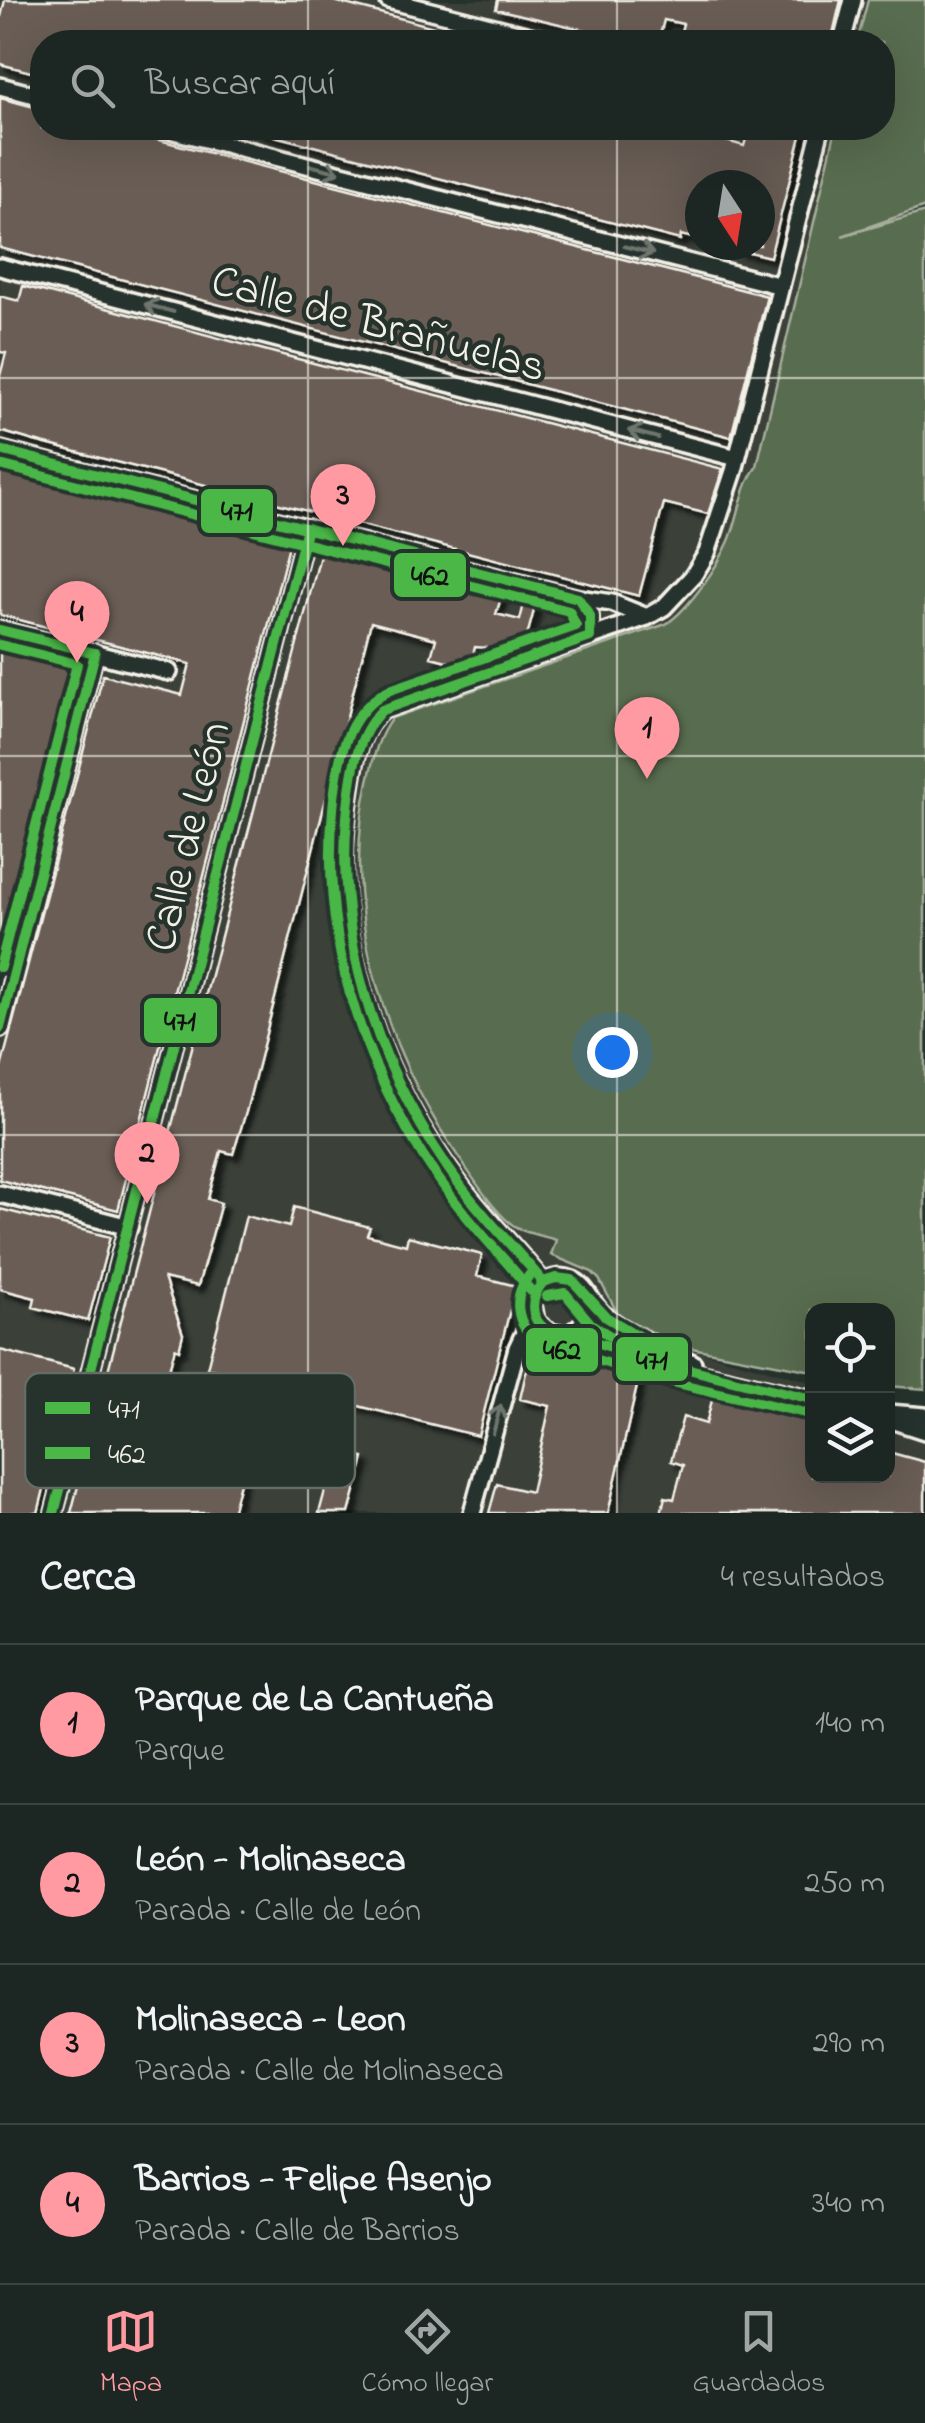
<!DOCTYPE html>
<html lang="es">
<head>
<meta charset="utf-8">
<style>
	body { margin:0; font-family:"Indie Flower",sans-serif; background:#252e2a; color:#f1f3f6 }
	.controls { position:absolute; right:30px; bottom:30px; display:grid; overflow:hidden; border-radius:20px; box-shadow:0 10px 40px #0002 }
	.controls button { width:90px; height:90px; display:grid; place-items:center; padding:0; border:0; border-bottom:2px solid #3a4340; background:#1c2622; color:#f1f3f6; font:50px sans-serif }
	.compass { position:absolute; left:685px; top:170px; width:90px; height:90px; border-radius:50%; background:#1c2622; box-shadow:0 10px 40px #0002; rotate:168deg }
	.you { position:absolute; left:612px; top:1052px; width:35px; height:35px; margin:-25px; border:8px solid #fff; border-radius:50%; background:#1a73e8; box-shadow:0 0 0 15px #1a73e833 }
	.badge { display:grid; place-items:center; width:65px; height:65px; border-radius:50%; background:#ff9aa2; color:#111; font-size:32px; font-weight:700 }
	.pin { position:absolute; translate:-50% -82px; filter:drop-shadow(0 2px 5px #0008) }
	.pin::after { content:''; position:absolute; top:52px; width:35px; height:30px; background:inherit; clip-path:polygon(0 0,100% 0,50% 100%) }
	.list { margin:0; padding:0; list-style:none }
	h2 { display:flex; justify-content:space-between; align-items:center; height:130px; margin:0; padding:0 40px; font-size:42px }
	h2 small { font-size:32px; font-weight:400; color:#a0a5a5 }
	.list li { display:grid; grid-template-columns:65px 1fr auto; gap:30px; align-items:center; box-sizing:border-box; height:160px; padding:0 40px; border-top:2px solid #3a4340 }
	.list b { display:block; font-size:38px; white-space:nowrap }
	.list p { margin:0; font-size:32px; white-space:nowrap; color:#a0a5a5 }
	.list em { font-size:32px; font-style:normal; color:#a0a5a5 }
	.icon { flex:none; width:55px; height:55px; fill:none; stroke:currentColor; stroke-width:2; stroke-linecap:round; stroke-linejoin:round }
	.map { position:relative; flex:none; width:925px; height:1513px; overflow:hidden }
	.search { position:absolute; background:#1c2622; box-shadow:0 10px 40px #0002; left:30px; right:30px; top:30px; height:110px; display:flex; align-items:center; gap:25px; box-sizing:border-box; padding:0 35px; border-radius:40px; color:#a0a5a5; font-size:38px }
	.sheet { height:770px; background:#1c2622 }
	nav { display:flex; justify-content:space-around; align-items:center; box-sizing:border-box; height:140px; border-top:2px solid #3a4340; background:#1c2622; font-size:28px; color:#a0a5a5 }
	nav a { display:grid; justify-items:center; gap:5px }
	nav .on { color:#ff9aa2 }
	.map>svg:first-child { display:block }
	.built { fill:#3a4039; fill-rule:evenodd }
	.green { fill:#596c4f; stroke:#a6ae9c; stroke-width:2.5 }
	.building { fill:#695d55; stroke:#f4f1e8; stroke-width:2.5; filter:url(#shadow) }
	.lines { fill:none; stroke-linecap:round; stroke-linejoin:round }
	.minor-casing { stroke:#f4f1e8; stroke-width:22 }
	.minor { stroke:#26332d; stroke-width:15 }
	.bus-1-casing { stroke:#26332d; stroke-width:18 }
	.bus-2-casing { stroke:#26332d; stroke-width:18 }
	.bus-1 { stroke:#4ab747; stroke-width:10 }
	.bus-2 { stroke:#4ab747; stroke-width:10 }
	.oneway { stroke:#6e766e }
	.grid { fill:none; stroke:#f4f1e8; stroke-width:2.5; stroke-opacity:0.55 }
	.labels { text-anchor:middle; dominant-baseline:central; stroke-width:9; stroke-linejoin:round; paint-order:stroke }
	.street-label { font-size:45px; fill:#f4f1e8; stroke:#26332d }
	.key { fill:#26332d; stroke:#646c65; stroke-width:2.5 }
	.key-label { font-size:28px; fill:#f4f1e8 }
	.line-badge { stroke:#26332d; stroke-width:4 }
	.pale-badge-label { font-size:28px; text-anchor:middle; font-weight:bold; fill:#111 }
</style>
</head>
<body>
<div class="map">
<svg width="925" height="1513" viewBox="0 0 925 1513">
	<defs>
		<filter id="shadow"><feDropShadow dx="6" dy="6" stdDeviation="2.5" flood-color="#0009"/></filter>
	</defs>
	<rect width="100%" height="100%" fill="#26332d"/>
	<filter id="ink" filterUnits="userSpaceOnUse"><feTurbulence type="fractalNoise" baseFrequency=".01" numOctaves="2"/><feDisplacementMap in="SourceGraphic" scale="20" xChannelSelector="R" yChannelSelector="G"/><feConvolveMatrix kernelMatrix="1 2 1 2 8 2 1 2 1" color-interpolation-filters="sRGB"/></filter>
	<g filter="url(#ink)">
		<path class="built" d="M0 0H868L857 42H42V128H836L757 466 745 481 730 539 719 560 679 616 666 624 392 718 361 904 384 1006 405 1063 425 1106 483 1194 516 1228 556 1240 552 1255 592 1272 599 1279 610 1304 618 1314 676 1345 812 1382V1476H888V1402L925 1406V1513H0ZM700 185H760V245H700Z"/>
		<path class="green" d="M868 0H925V207L842 236 925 212V1389L888 1386V1310H812V1371L676 1345 618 1314 599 1279 592 1272 551 1255 556 1240C544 1236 530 1234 519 1229 499 1219 477 1184 464 1165 388 1058 338 913 368 781 374 757 377 738 392 718L666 624C689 609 718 566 729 541 740 515 740 489 757 466L836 128H882V42H857Z"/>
		<path class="building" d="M5 0H330L480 39V42H42V75L0 64V21Z
			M498 0H841L831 42H678L683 24 664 20 658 42H636L496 9Z
			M0 98 42 109V128H112L767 296 731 437 0 248Z
			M256 128H722L719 139 744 146 749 128H803L770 257 736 249V245H760V185H700V240L681 235 680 240 255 131Z
			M23 286 298 359 723 469 708 514 664 503 639 596 34 441 0 431V376L6 353 0 352V296L19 301Z
			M0 464 290 541 118 1210 0 1180V1072L103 675 182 695 190 664 0 615Z
			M322 548 502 595 496 614 520 620 525 600 536 603 524 647 516 650 475 647 470 667 431 657 436 639 371 622 246 1112 233 1154 221 1151 208 1199 221 1203 198 1286 164 1278 183 1334 179 1350 175 1348 162 1395 248 1418 246 1427 258 1430 251 1456H247L232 1513H71Z
			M0 647 76 666 4 950H0Z
			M294 1207 370 1227 367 1235 406 1245 408 1236 482 1255 477 1276 516 1286 478 1436 207 1368 246 1216 289 1227Z
			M0 1209 110 1237 88 1321 33 1307 35 1298 0 1289Z
			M0 1350 74 1369 38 1513H0Z
			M531 1351 640 1373 608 1513H489L497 1484 531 1492 550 1406 520 1399Z
			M714 1392 812 1418V1476H888V1452L925 1462V1513H661L665 1497 674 1499 683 1465 671 1461 683 1417 706 1424Z
			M336 1450 364 1458 349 1513H319Z"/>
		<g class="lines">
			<defs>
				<path id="minor" d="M388 0 553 42
					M842 42 853 0
					M0 86 42 97
					M162 128 781 286
					M0 267 737 458
					M0 450 578 598 612 603 647 617
					M578 598 590 616V637
					M0 630 169 672
					M0 1028 95 653
					M0 1194 129 1227
					M543 1282C518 1250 489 1222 464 1190 381 1082 327 937 349 800 354 769 356 732 382 710L647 617 664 607 693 576 707 553 734 471 821 128
					M543 1282C554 1278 562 1275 573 1280 587 1286 592 1305 603 1314 630 1336 662 1350 693 1363
					M536 1321C546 1332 554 1335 569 1334L667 1365 812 1399
					M536 1321 532 1300 543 1282
					M569 1334C584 1325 589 1317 589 1300
					M889 1413 925 1416
					M888 1419 925 1431
					M54 1513 307 528
					M472 1513 517 1348 526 1329 536 1321"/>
			</defs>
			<use href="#minor" class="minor-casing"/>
			<use href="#minor" class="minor"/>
			<defs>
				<path id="bus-1" d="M0 450 578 598 590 616V637
					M0 630 95 653 0 1028
					M543 1282C517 1250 488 1222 463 1189 383 1081 335 952 347 817 351 779 354 738 382 710L590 637
					M543 1282C531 1296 528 1317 545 1329 556 1337 575 1336 589 1340 662 1364 737 1381 812 1399
					M543 1282 556 1278 572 1280 606 1317 650 1343
					M54 1513 307 528"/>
				<path id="bus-2" d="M0 465 569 611 576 626 387 691C344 715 337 763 333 809 320 951 368 1085 453 1199 477 1231 506 1260 531 1291
					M0 645 77 664 0 967
					M532 1272C511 1295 514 1325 540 1343L664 1380 809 1414
					M547 1296 565 1293 591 1324 642 1356"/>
			</defs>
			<use href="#bus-1" class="bus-1-casing"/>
			<use href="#bus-2" class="bus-2-casing"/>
			<use href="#bus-1" class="bus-1"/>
			<use href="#bus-2" class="bus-2"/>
		</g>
		<defs><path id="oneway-shaft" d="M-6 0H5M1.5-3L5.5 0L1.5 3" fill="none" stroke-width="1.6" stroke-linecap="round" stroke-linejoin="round" transform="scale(2.5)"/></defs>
		<g class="oneway">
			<use href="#oneway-shaft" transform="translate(325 169) rotate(14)"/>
			<use href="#oneway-shaft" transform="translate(639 250) rotate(14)"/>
			<use href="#oneway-shaft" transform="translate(159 308) rotate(-165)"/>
			<use href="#oneway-shaft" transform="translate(643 434) rotate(-165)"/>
			<use href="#oneway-shaft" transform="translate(497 1419) rotate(-75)"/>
		</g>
	</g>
	<path class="grid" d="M308 0V42M617 0V42M308 128V1513M617 128V1513M0 378H925M0 756H925M0 1135H925"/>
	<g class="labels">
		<g class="street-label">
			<text transform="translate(378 326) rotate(15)">Calle de Brañuelas</text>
			<text transform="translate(190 837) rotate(-76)">Calle de León</text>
		</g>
	</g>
	<rect x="25" y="1373" width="330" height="115" rx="15" class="key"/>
	<rect x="45" y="1402" width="45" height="12" fill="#4ab747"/>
	<rect x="45" y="1447" width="45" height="12" fill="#4ab747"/>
	<g class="key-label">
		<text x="108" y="1418">471</text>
		<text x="108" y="1463">462</text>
	</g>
	<g class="line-badge">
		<rect x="199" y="487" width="76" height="48" rx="10" fill="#4ab747"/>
		<rect x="392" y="551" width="76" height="48" rx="10" fill="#4ab747"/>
		<rect x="142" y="996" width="77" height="49" rx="10" fill="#4ab747"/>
		<rect x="524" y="1326" width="76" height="48" rx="10" fill="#4ab747"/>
		<rect x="614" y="1335" width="76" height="48" rx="10" fill="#4ab747"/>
	</g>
	<g class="pale-badge-label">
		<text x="237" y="520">471</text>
		<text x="430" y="585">462</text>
		<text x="180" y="1030">471</text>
		<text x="562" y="1359">462</text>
		<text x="652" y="1369">471</text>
	</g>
</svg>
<div class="controls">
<button><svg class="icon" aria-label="locate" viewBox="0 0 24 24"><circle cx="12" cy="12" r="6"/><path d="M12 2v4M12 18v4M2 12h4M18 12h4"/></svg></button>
<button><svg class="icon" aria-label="layers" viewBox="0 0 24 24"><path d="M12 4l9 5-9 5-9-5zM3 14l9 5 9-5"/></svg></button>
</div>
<svg class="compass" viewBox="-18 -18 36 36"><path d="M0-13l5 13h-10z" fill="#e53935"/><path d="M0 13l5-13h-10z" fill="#a0a5a5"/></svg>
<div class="you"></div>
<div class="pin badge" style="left:647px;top:779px">1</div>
<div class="pin badge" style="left:147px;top:1204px">2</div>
<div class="pin badge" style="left:343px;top:546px">3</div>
<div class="pin badge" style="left:77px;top:663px">4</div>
<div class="search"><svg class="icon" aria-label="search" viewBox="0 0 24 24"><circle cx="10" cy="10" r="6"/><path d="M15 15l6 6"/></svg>Buscar aquí</div>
</div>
<section class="sheet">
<h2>Cerca<small>4 resultados</small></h2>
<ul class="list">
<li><span class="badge">1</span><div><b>Parque de La Cantueña</b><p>Parque</p></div><em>140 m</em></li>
<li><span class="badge">2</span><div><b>León - Molinaseca</b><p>Parada · Calle de León</p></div><em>250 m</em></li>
<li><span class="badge">3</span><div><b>Molinaseca - Leon</b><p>Parada · Calle de Molinaseca</p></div><em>290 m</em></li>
<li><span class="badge">4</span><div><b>Barrios - Felipe Asenjo</b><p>Parada · Calle de Barrios</p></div><em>340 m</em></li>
</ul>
</section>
<nav>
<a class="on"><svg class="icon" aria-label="map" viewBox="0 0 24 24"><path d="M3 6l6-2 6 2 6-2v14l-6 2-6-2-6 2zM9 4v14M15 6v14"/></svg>Mapa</a>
<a><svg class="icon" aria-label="directions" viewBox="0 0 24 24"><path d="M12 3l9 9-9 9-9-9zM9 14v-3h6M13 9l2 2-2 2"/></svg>Cómo llegar</a>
<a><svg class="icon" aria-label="saved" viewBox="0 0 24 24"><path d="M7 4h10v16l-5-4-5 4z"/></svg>Guardados</a>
</nav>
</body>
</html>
